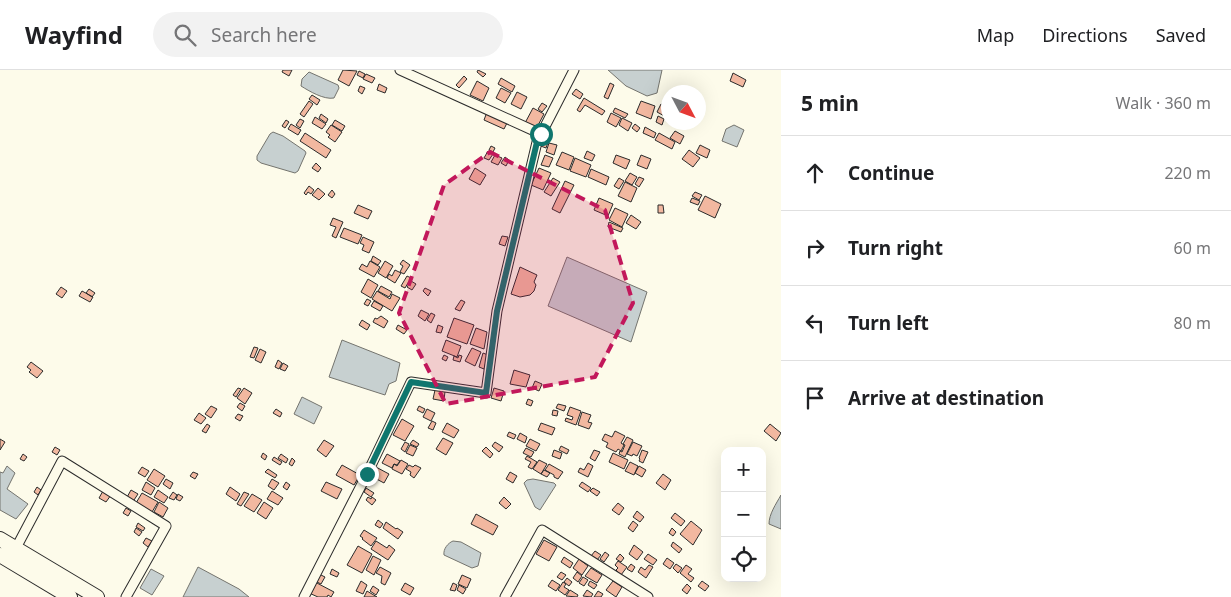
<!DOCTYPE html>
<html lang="en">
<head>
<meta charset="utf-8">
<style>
	body { margin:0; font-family:"Noto Sans",sans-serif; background:#f2f2f2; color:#202124 }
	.controls { position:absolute; right:15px; bottom:15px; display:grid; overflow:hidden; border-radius:10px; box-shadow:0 5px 20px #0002 }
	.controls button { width:45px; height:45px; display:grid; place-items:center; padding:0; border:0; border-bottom:1px solid #e0e0e0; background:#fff; color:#202124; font:25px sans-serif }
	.compass { position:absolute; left:661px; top:15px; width:45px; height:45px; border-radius:50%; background:#fff; box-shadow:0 5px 20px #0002; rotate:131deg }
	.stop { position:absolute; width:15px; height:15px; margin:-11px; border:4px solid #0f766e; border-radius:50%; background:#fff }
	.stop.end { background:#0f766e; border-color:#fff; box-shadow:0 1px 5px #0008 }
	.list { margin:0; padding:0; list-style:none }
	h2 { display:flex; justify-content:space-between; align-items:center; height:65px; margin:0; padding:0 20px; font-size:21px }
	h2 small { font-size:16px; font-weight:400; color:#757577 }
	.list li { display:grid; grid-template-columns:32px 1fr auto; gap:15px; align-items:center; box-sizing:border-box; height:75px; padding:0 20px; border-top:1px solid #e0e0e0 }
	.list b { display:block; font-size:19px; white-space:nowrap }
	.list em { font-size:16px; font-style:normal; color:#757577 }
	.icon { flex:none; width:28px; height:28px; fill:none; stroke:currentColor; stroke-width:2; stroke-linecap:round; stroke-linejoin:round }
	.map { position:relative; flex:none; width:781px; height:527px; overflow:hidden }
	header { display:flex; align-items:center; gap:30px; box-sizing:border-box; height:70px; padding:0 25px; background:#fff; border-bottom:1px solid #e0e0e0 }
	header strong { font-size:24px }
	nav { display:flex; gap:28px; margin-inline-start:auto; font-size:18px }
	.search { width:350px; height:45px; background:#f2f2f2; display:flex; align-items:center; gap:12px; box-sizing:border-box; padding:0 18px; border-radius:28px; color:#757577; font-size:19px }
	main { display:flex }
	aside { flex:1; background:#fff }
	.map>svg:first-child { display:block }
	.water { fill:#c7d0d0; stroke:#74746e }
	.building { fill:#f2b8a0; stroke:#2b2b2b }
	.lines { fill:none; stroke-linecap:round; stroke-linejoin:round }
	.minor-casing { stroke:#2b2b2b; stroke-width:11 }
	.highway-casing { stroke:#2b2b2b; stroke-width:16 }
	.minor { stroke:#fdfbea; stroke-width:9 }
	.highway { stroke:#fdfbea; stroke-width:14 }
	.route { stroke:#0f766e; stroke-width:6 }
	.marked { fill:#c2185b; fill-opacity:0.2; stroke:#c2185b; stroke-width:4; stroke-dasharray:10 6; stroke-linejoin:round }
</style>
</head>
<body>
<header>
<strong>Wayfind</strong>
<div class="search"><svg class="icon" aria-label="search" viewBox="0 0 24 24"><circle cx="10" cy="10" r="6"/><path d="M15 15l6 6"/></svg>Search here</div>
<nav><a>Map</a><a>Directions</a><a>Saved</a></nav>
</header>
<main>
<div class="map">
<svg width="781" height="527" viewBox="0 0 781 527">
	<rect width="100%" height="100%" fill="#fdfbea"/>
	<path class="water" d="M608 0H662L657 23 647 26 626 16Z
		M309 2 338 15 339 18 334 28C324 30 309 21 301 16L302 9Z
		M734 55 744 60 737 77 722 71 726 59Z
		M273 62 283 66 305 81 306 83 298 101 295 103 261 93 257 90V86L270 64Z
		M567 187 647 222 631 272 548 236Z
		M342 270 400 293 396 311 389 314 385 325 329 307Z
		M302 327 322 337 314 354 294 344Z
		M7 396 15 403 7 419 28 434 16 449 0 440V402L3 403Z
		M533 409 554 413 556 415 540 440 535 437 524 413 527 410Z
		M781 425V459L769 454C769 444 776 434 781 425Z
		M453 471 461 472 481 483 478 496 472 498 444 485C443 479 448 473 453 471Z
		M198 497 239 519 249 527H183Z
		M151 499 164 506 152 525 140 518Z"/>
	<path class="building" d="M283 0H292L289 6 282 2Z
		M343 0 357 1 349 16 338 10Z
		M478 0 486 4 483 7 477 2Z
		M359 1 365 4 363 8 357 5Z
		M733 3 746 10 743 17 730 11Z
		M366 4 375 8 372 13 363 9Z
		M464 6 467 9 459 18 456 15Z
		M501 8 515 16 512 22 498 14Z
		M477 11 489 18 483 31 470 25Z
		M610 13 614 15 608 29 604 27Z
		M379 14 387 18 385 23 377 20Z
		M360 16 365 18 362 24 358 21Z
		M501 18 511 23 505 33 496 28Z
		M576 19 583 24 580 29 572 24Z
		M517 22 527 27 521 39 511 34Z
		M312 25 320 30 317 35 309 29Z
		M584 28 605 41 602 45 585 35 580 42 577 40Z
		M309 31 313 34 304 47 300 44Z
		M641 31 655 36 651 49 636 43Z
		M542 33 547 36 542 42 538 39Z
		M661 34 668 38V48L657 42Z
		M533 38 544 44 536 59 525 53Z
		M615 38 628 44 625 48 613 42Z
		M487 42 508 51 504 59 484 50Z
		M611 43 621 48 616 57 607 52Z
		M321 44 328 49 326 53 319 48Z
		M658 46 664 49 662 55 656 52Z
		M315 47 326 54 322 59 312 53Z
		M622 48 632 53 628 61 619 55Z
		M300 49 304 51 300 58 296 55Z
		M286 50 289 52 285 58 282 56Z
		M335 50 345 56 342 61 332 55Z
		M291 54 301 60 298 65 288 59Z
		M635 54 640 58 637 62 632 58Z
		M331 55 342 62 335 72 328 67 330 65 326 62Z
		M645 57 656 63 654 68 643 63Z
		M675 61 684 66 680 74 670 68Z
		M305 63 331 80 326 88 300 71Z
		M659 63 675 72 672 79 655 70Z
		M542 64 550 67 546 78 538 75Z
		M549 73 557 75 554 85 546 82Z
		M700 75 710 80 707 88 696 83Z
		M491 76 495 78 493 82 489 80Z
		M689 80 700 88 693 97 682 89Z
		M488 81 493 84 489 90 484 88Z
		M587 81 595 85 592 91 584 88Z
		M562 82 574 87 569 100 556 95Z
		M495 85 502 88 498 95 491 92Z
		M545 85 553 88 549 97 541 95Z
		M616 85 630 90 626 99 613 93Z
		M641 85 651 89 647 99 637 95Z
		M505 87 509 90 506 96 501 93Z
		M575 88 591 95 586 107 570 101Z
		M316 93 321 98 318 102 312 98Z
		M475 98 486 105 480 115 469 109Z
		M539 98 551 103 543 120 531 115Z
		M591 99 609 107 606 115 588 107Z
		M630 103 637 107 632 115 625 111Z
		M639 107 644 109 639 117 635 114Z
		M553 108 560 112 551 126 544 122Z
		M619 108 624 111 619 119 614 116Z
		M565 111 574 115 560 143 552 139Z
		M625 112 637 118 631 132 618 126Z
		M309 116 314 120 311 124 308 122 306 125 304 123Z
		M318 118 325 124 319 130 312 125Z
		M332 120 335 124 332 128 328 125Z
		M695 122 702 125 699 130 692 126Z
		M705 126 721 134 715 148 698 140Z
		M599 128 613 134 608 146 594 140Z
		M692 128 700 131 698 135 690 132Z
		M358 135 372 141 368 149 354 143Z
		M658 135H663L664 143H658Z
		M615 138 628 144 622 157 609 150Z
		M631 145 641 152 636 159 626 153Z
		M333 148 343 152 336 168 332 166 336 157 330 155Z
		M609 152 623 158 621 162 608 157Z
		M344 158 362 165 358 174 340 167Z
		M502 166 508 167 505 176 499 174Z
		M363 167 374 172 369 183 362 180 364 175 360 173Z
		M373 186 381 191 378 195 371 191Z
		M403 190 410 195 404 204 400 202 403 196 400 194Z
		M370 191 380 197 374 207 359 199 362 194 367 197Z
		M385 191 393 196 386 208 378 203Z
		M520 197 537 205 534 212 536 215 534 221 530 225 520 227 511 224Z
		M395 200 401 203 395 213 387 208 389 204 392 206Z
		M407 206 411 208 405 218 401 216Z
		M368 209 378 215 371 228 361 222Z
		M411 211 416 214 412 220 407 217Z
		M381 216 392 222 389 227 378 221Z
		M61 217 67 221 62 228 56 224Z
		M425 218 431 221 428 226 423 221Z
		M89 219 95 223 92 227 86 223Z
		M82 221 93 227 90 232 79 226Z
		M377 221 390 229 392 224 400 228 392 241 372 229Z
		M367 229 371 231 368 236 364 234Z
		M461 230 465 232 460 241 455 239Z
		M374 231 383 236 380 241 371 236Z
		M421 240 429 244 425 251 418 246Z
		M431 243 435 245 431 253 427 250Z
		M381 246 388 251 384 258 373 252 375 248 377 249Z
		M454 248 474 255 467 274 447 267Z
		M362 250 370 255 367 260 359 255Z
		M398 255 407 260 404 264 396 259Z
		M438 255 443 257 441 263 436 262Z
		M476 258 487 262 484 279 470 274Z
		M446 270 461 276 457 287 442 281Z
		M254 277 258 278 254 288 250 287Z
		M472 278 481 282 475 296 465 291Z
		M260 279 266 282 261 293 255 290Z
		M483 283 488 285 484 299 479 297Z
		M444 285 448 287 446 291 442 289Z
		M459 285 462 286 460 292 453 290 454 286 458 288Z
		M278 290 282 293 279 299 275 297Z
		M31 292 43 301 37 308 29 302 31 300 27 297Z
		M283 293 288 296 285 301 280 299Z
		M514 300 530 305 526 317 510 314Z
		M535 311 542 314 539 321 532 318Z
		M238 318 241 319 236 327 233 325Z
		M244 318 252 323 245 334 237 328Z
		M494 318 504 321 501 331 491 328Z
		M435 320 445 321 444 331 433 329Z
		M528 329 533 331 531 336 526 334Z
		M240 333 245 336 242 341 237 337Z
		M558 334 566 336 564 341 556 338Z
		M211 336 217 339 211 348 205 344Z
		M419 336 425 339 423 343 417 340Z
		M570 337 581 341 576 355 565 351 566 348 572 350 573 347 567 345Z
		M276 339 282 343 280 347 273 343Z
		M427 339 435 343 431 351 423 347Z
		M553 340 558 341 557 346 552 345Z
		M582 342 591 345 588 352 592 353 589 359 578 355Z
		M199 343 206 348 201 354 194 350Z
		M238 344 243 346 240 351 235 348Z
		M402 349 414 356 405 371 393 365Z
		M432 351 436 353 433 360 428 358Z
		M447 353 459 360 454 368 442 362Z
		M541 353 555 358 552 365 538 360Z
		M207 354 210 356 206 363 202 361Z
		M770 354 781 363 776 371 764 361Z
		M615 361 625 366 621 373 624 375 621 381 618 379 616 382 606 377 608 373 602 370 605 364 612 367Z
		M509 362 516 365 514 369 507 366Z
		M520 363 527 367 525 373 517 369Z
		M627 367 633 370 625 387 619 384 620 381 622 382 625 375 623 374Z
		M443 368 453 373 446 385 436 379Z
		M0 369 5 372 0 380Z
		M530 369 540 374 536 381 526 376Z
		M324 370 334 376 326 387 317 380Z
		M413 370 419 374 417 377 410 374Z
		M405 372 409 374 405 382 401 379Z
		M495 372 503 377 499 382 492 376Z
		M633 372 642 376 637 386 633 384 632 386 627 384Z
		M410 375 417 378 413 386 406 383Z
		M561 376 569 380 567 384 559 380Z
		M55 377 60 380 57 385 52 382Z
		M486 377 493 384 490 388 482 381Z
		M526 378 534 382 531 387 523 383Z
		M554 380 562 383 560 389 552 386Z
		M594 380 600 382 595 391 590 388Z
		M642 380 648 382 643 393 639 391 640 389 639 388Z
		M263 383 267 386 265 390 261 387Z
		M613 383 628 390 624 399 609 392Z
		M23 384 27 387 24 391 20 389Z
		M281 384 288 389 286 393 278 388Z
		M387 384 400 391 397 395 394 394 392 398 382 393Z
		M527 386 537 392 532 399 528 397 531 392 525 389Z
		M274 387 282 392 280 395 272 390Z
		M292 388 295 391 292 396 289 394Z
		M401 390 408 394 402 404 392 399 394 394 397 396Z
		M539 390 547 394 541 404 533 399Z
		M630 392 638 396 634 405 625 401Z
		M588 393 593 396 588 407 578 402 580 398 584 400Z
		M549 394 563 402 558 409 554 407V405L545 400Z
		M342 395 360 405 354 415 336 405Z
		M409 395 413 397 415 395 421 398 414 408 410 405 411 402 406 399Z
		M374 396 389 404 384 413 369 405Z
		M639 396 646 400 642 407 635 403Z
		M142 397 149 401 145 407 138 403Z
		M154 399 165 406 158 417 147 410Z
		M268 399 277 405 275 408 265 402Z
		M544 400 550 403 547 407 541 404Z
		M193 402 198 404 195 409 190 406Z
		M510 402 517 406 513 413 506 409Z
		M663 404 671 410 665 420 656 413Z
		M166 409 173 413 170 419 163 414Z
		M272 409 279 413 274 420 268 416Z
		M146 412 155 418 151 425 142 420Z
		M286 412 290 415 287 420 283 417Z
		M326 412 342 419 337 429 321 421Z
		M582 412 591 418 588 422 579 416Z
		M37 417 41 420 38 425 34 422Z
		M230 417 240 424 236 431 226 424Z
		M366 418 374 423 371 427 364 422Z
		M593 418 600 422 597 426 590 421Z
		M131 420 138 424 132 433 126 429Z
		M158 420 168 427 164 433 154 427Z
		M103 421 111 425 106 432 99 428Z
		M272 421 283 428 278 435 267 429Z
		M173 422 177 425 174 430 169 428Z
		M244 422 249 424 241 436 237 434Z
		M142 423 158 432 152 442 136 433Z
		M178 424 183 427 180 431 176 429Z
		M252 424 262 430 254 442 244 436Z
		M368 427 371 429 372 427 376 430 372 435 366 430Z
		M504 427 511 434 506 439 499 433Z
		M159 432 168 438 163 447 154 442Z
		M264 432 273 438 266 449 257 443Z
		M618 433 624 438 619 445 612 440Z
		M126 438 131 441 128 446 123 443Z
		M637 441 644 447 640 452 633 447Z
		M675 443 685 451 681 456 671 448Z
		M476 444 498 456 493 465 471 454Z
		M378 450 383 454 380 458 375 455Z
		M633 451 638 455 633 462 628 458Z
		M691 451 702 460 693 475 680 464Z
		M386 452 396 459 397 458 403 462 398 469 383 458Z
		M138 453 145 458 143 461 136 457Z
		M136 458 142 462 139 466 134 462Z
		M672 458 676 462 673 466 669 463Z
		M364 460 377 468 371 476 362 469 363 468 360 466Z
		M146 468 152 471 148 477 143 473Z
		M544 470 557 477 549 491 536 484Z
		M376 471 387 478 389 475 395 480 388 490 371 479Z
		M673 472 682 479 679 483 671 476Z
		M634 475 643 482 637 490 629 484Z
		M358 476 372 484 362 503 347 495Z
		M595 481 601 485 597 490 591 486Z
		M605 482 609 485 604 492 600 489Z
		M620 484 624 488 621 492 616 489Z
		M648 484 657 490 653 495 644 489Z
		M373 486 381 490 374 505 366 500Z
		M564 487 573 493 570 498 561 492Z
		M667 488 674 493 670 499 663 494Z
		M579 489 588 496 582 505 573 498Z
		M618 491 627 497 621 505 616 500 618 498 615 495Z
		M631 494 635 497 632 502 627 499Z
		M676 494 682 498 678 503 673 498Z
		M649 495 653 497 646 508 638 502 641 497 645 500Z
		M686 495 692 499 688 504 694 508 691 512 680 503Z
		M380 497 391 503 385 515 381 513 382 506 376 503Z
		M591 498 602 505 597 513 585 506Z
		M332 499 339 503 337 507 330 504Z
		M561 502 566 505 562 510 557 507Z
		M577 502 582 506 578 512 573 508Z
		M319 504 325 507 321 514 315 511Z
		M462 505 471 509 467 518 458 514Z
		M583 507 588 510 584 516 579 513Z
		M567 508 572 512 569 516 564 512Z
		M552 510 560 515 556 521 548 516Z
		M361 511 367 515 363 524 356 521Z
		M590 511 597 515 594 519 588 515Z
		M613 511 622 517 616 527 606 520Z
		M702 511 709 516 705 521 698 516Z
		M315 512 334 522 331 527 328 525 327 527H318L309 523Z
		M563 512 566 514 564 517 569 520 565 525 558 520Z
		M405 513 414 518 410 525 401 520Z
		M453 513 457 515 455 521 450 520Z
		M687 514 691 518 687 524 682 520Z
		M459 515 466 519 463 524 457 520Z
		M373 516 379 520 376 525 370 521Z
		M570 520 578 525 577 527 566 526Z
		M587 520 593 524 591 527 583 526Z
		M367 521 377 527H364Z
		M598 521 603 524 601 527H594Z"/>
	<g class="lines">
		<defs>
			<path id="minor" d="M400 0 541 64
				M16 478 62 391 166 456 126 527
				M304 527 367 404 411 312 486 323 497 241 537 72 574 0
				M505 527 542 460 648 527"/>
			<path id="highway" d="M0 469 97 527
				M0 485 70 527"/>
		</defs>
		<use href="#minor" class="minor-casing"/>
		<use href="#highway" class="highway-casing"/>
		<use href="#minor" class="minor"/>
		<use href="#highway" class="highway"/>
	</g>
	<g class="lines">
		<path class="route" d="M367 404 411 312 486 323 497 241 537 72 541 64"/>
	</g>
	<path class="marked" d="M490 82 605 140 633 233 595 307 446 334 399 243 444 115Z"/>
</svg>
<div class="controls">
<button>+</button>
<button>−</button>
<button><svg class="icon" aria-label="locate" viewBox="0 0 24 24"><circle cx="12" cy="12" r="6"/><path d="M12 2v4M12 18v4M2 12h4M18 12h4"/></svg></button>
</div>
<svg class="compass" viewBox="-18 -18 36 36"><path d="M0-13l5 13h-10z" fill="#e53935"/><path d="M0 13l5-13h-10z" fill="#757577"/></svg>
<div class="stop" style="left:541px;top:64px"></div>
<div class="stop end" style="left:367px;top:404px"></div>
</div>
<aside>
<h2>5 min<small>Walk · 360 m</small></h2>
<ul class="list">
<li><svg class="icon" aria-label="ahead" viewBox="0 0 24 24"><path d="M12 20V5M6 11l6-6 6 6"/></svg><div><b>Continue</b></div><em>220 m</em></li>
<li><svg class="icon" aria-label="right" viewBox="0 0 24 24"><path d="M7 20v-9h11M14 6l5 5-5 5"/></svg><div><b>Turn right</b></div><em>60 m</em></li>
<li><svg class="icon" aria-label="left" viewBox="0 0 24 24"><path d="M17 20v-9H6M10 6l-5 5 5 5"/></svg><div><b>Turn left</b></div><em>80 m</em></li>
<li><svg class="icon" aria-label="arrive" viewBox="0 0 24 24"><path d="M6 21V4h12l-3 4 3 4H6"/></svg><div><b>Arrive at destination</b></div></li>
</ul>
</aside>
</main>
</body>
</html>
